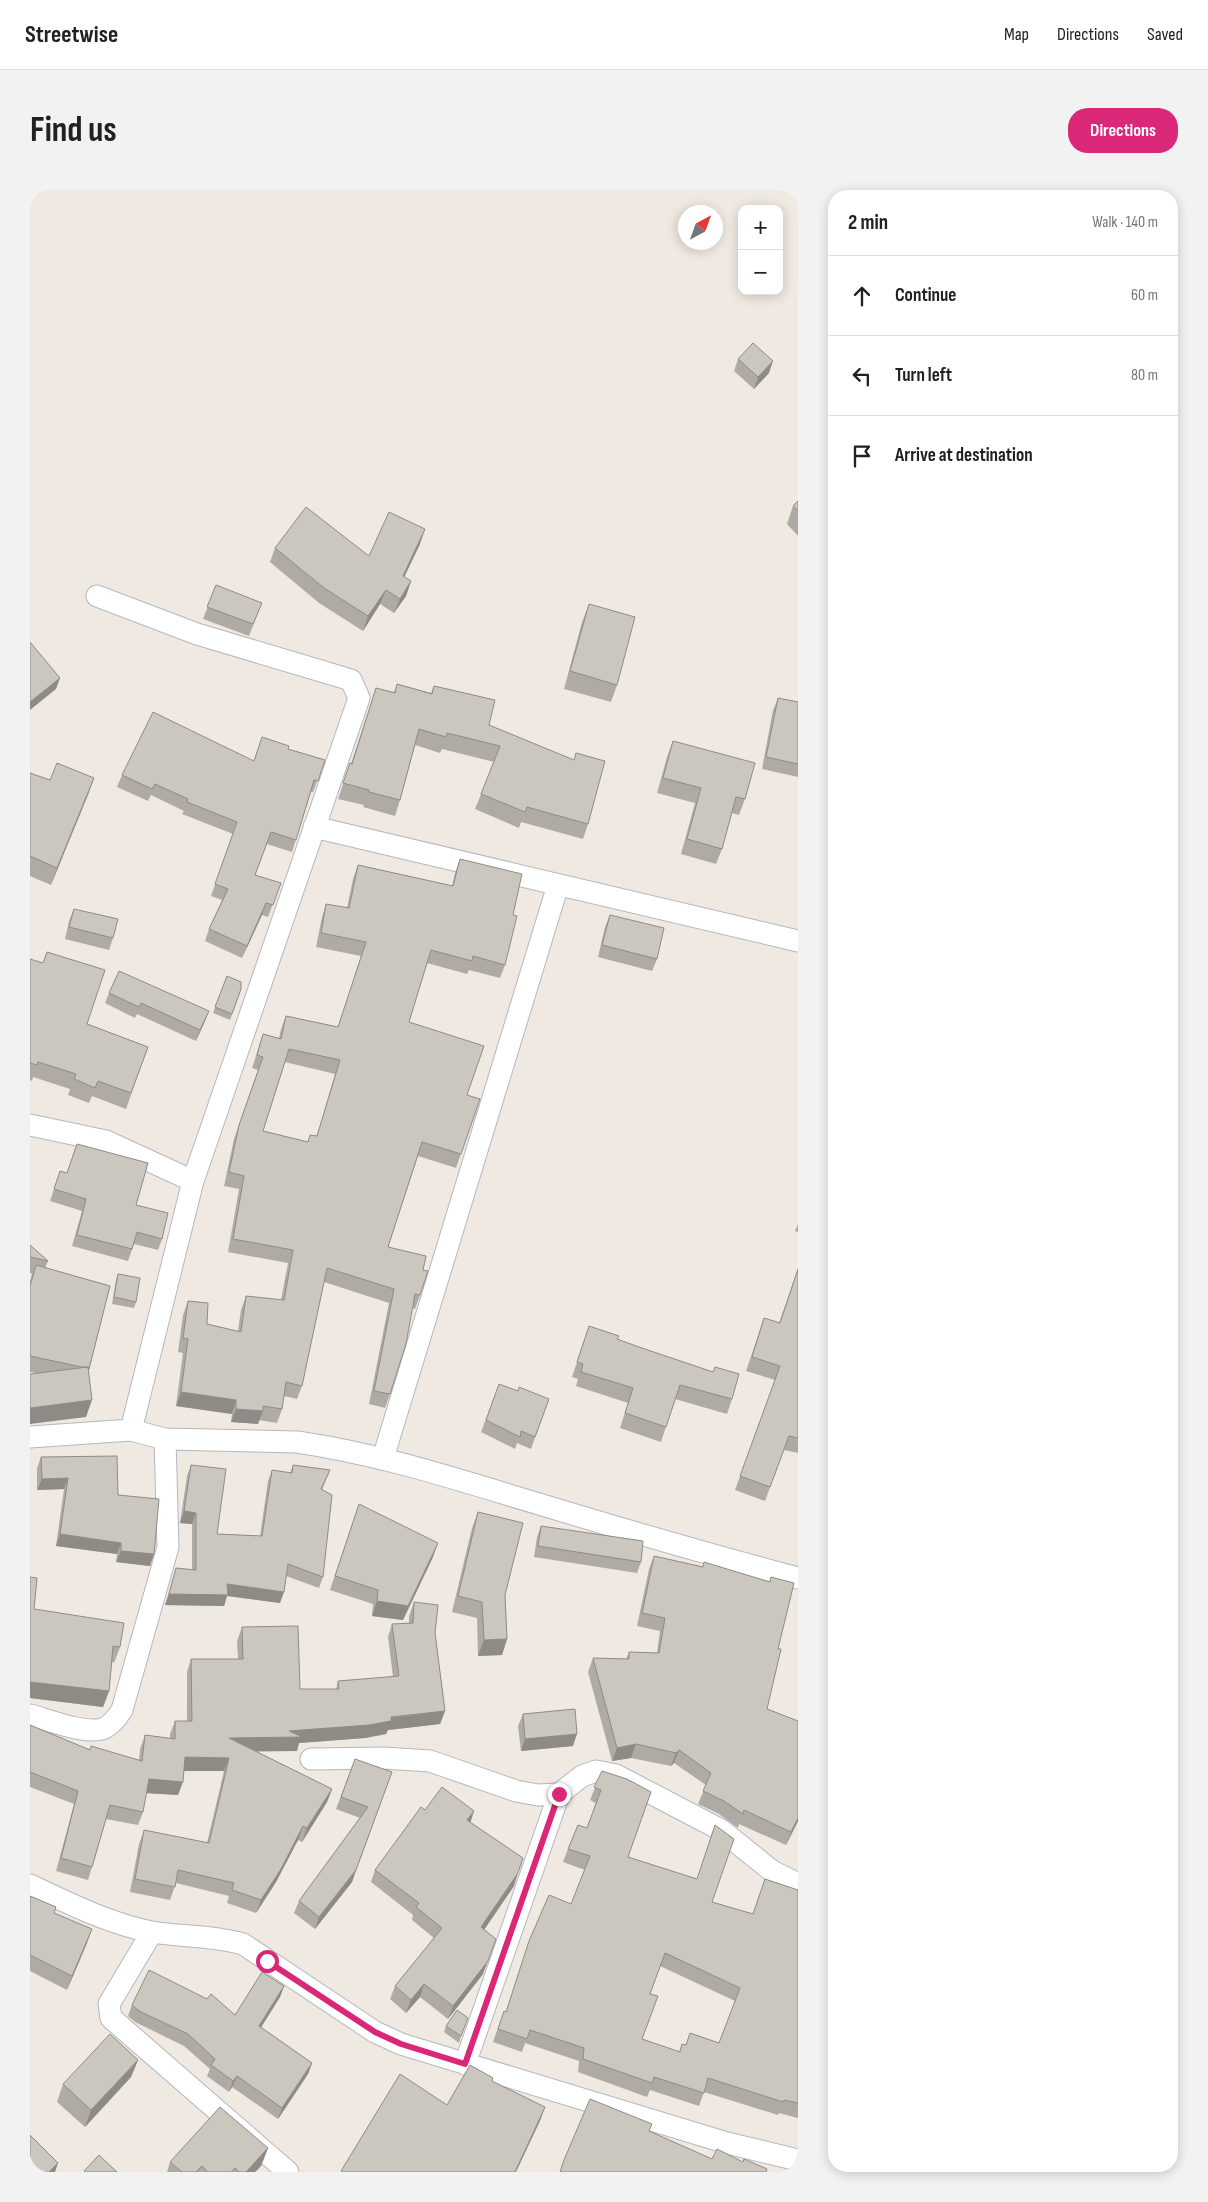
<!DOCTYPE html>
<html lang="en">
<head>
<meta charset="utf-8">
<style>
	body { margin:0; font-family:"Sofia Sans Condensed",sans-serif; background:#f2f2f2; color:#202124 }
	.controls { position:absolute; right:15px; top:15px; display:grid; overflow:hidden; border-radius:10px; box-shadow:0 2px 12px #0003 }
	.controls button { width:45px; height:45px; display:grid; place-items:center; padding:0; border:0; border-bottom:1px solid #e0e0e0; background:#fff; color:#202124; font:25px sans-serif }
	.compass { position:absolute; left:648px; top:15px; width:45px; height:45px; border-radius:50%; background:#fff; box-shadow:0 2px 12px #0003; rotate:41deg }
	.stop { position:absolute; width:15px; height:15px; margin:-11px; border:4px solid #db2777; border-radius:50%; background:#fff }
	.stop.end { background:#db2777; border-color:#fff; box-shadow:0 1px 5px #0008 }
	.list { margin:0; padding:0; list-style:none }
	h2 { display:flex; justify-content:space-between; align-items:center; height:65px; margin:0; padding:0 20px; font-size:21px }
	h2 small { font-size:16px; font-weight:400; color:#757577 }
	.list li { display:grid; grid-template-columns:32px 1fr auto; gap:15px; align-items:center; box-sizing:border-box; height:80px; padding:0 20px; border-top:1px solid #e0e0e0 }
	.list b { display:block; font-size:19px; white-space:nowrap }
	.list em { font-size:16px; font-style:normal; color:#757577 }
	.icon { flex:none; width:28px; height:28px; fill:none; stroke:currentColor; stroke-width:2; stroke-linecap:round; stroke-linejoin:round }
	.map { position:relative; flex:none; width:768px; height:1982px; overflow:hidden; border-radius:20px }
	header { display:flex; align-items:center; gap:30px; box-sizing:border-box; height:70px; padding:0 25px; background:#fff; border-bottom:1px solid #e0e0e0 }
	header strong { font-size:24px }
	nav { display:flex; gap:28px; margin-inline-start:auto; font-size:18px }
	.intro { display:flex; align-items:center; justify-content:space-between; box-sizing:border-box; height:120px; padding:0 30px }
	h1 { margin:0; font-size:35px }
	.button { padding:12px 22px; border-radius:20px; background:#db2777; color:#fff; font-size:18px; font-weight:700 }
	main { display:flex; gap:30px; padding:0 30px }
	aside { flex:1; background:#fff; border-radius:20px; box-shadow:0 2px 12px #0003 }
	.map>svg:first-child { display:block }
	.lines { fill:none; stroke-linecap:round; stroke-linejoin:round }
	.minor-casing { stroke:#b4b7c1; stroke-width:23 }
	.minor { stroke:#fff; stroke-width:21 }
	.wall { fill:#afaba4; fill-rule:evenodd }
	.shaded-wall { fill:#8e8b86 }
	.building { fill:#cbc7bf; stroke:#8e8b86; fill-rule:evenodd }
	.route { stroke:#db2777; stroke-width:6 }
</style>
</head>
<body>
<header>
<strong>Streetwise</strong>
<nav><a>Map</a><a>Directions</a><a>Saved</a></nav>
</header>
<div class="intro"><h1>Find us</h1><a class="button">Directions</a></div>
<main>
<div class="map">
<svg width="768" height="1982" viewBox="0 0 768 1982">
	<rect width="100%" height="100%" fill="#efe9e1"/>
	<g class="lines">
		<defs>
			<path id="minor" d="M67 406 167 444 321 490 329 508 163 991 101 1240
				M284 637 768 751
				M0 935 76 951 163 991
				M0 1247 101 1240 135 1249 267 1252C350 1264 429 1290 509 1314 595 1340 681 1365 768 1388
				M353 1268 528 695
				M0 1525C19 1530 54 1544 72 1539 81 1536 87 1528 92 1520L138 1357 135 1249
				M281 1569 354 1568 400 1571 486 1601 508 1605 529 1604 552 1586 566 1581 586 1585 691 1640 742 1681 768 1694
				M0 1695C38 1713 80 1734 122 1742 152 1747 182 1745 213 1754L345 1842 371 1854 697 1953 768 1970
				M122 1742 79 1814 81 1828 258 1982
				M435 1874 529 1604"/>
		</defs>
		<use href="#minor" class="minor-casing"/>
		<use href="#minor" class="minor"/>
	</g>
	<path class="wall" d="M708 169 739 183 724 199 704 181Z
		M768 311V346L757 334 763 316Z
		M390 354 374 387 381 391 376 406 364 423 350 414 333 441 289 413 240 372 245 358 339 366Z
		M186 395 232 413 219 446 173 429Z
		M559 414 587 495 581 512 534 499 552 432Z
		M367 494 401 503 404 496 459 535 558 634 553 649 491 632 489 638 445 619 464 572 412 559 410 563 385 555 370 610 365 626 333 617 334 615 308 609 320 573 321 574 346 498 364 502Z
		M748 508 768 512V587L732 579 743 520Z
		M232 547 258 559 295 570 283 602H281L262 662 237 654 225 685 251 693 238 727 232 725 212 768 175 751 179 739 192 710 181 706 203 644 152 624 154 621 121 605 118 611 87 597 92 585 224 571Z
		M643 551 715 609 709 625 702 623 692 659 686 674 651 664 665 613 627 603 637 567Z
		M0 583 20 590 64 588 21 695 0 686Z
		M430 669 483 725 475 775 470 788 439 780 437 784 397 773 379 832 437 905 450 909 426 978 388 966 358 1057 393 1080 390 1105 385 1119 382 1118 360 1204 355 1218 339 1214 359 1113 294 1092 272 1196 267 1209 254 1206 252 1219 247 1233 229 1230 228 1234 201 1232 202 1224 146 1216 153 1163 148 1162 153 1125 158 1111 177 1134 208 1141 211 1120 216 1106 251 1110 258 1073 198 1062 209 999 194 996 204 949 228 880 222 878 233 844 249 848 251 839 256 826 308 837 331 766 286 757 292 727 296 714 317 718 323 689 328 675 422 696 425 683ZM255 872 305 884 287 946 280 945 278 952 233 941Z
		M44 719 83 748 79 760 35 749 39 731Z
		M580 725 627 769 622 781 568 767 575 737Z
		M17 762 57 834 118 857 96 919 62 906 59 913 38 905 40 899 3 887 2 891 0 890V769L13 773Z
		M197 786 211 799 200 830 183 823Z
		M79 803 175 831 166 851 107 824 105 828 75 813Z
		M47 954 106 1015 132 1049 128 1060 104 1054 98 1071 42 1056 52 1021 20 1011 30 981 37 983Z
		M768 1034V1042L765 1041Z
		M0 1055 18 1071 15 1078 80 1096 59 1180 56 1227 7 1183 0 1182V1091L2 1084 0 1083Z
		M768 1079V1263L754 1260 735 1311 705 1300 745 1190 716 1181 734 1128 749 1133Z
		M88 1084 106 1112 104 1118 82 1114 86 1090Z
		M559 1136 587 1149 609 1157 683 1182 685 1177 702 1209 697 1224 645 1209 631 1252 590 1238 598 1213 546 1196 548 1189 542 1187Z
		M469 1194 488 1201 519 1209 501 1259 487 1253 485 1259 451 1242Z
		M11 1267 88 1305 124 1364 120 1376 86 1372 87 1364 26 1356 34 1299 7 1300V1278Z
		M161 1275 187 1344 230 1346 238 1291 242 1280 260 1283 263 1275 300 1280 292 1300 293 1387 289 1398 256 1386 250 1413 197 1406 194 1416 135 1415 146 1378 162 1380V1334L150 1333 157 1286Z
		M329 1314 403 1367 373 1430 342 1426 343 1414 300 1400Z
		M448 1322 477 1449 472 1465 448 1466 447 1428 422 1422 442 1338Z
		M511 1336 611 1372 607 1383 504 1367 507 1347Z
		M624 1366 739 1392 741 1387 748 1459 737 1519 768 1531V1631L756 1655 709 1634 708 1638 689 1624 668 1614 676 1595 644 1573 641 1576 601 1568 582 1571 558 1482 563 1468 596 1469 599 1462 627 1463 630 1441 607 1436 619 1379Z
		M0 1387 4 1419 90 1457 84 1473 82 1472 79 1501 73 1517 0 1508Z
		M384 1412 405 1443 415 1521 410 1534 358 1540 356 1544 335 1548 269 1553 267 1561H225L302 1599 297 1612 272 1652 268 1650 246 1692 226 1723 197 1713 199 1706 146 1693 140 1710 100 1702 109 1654 114 1640 177 1653 194 1581H154L148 1605 116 1603 113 1622 108 1635 76 1629 62 1677 58 1690 26 1681 44 1614 0 1597V1535L60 1560 109 1571 110 1559 115 1545 140 1548V1544L145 1531H157V1482L161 1469H208L207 1451 212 1437 270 1499H306L308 1491 363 1487 358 1447 362 1434 379 1433V1426Z
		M493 1524 543 1556 491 1561 488 1536Z
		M325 1569 362 1582 322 1692 285 1739 264 1723 269 1711 330 1628 306 1619Z
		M572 1581 598 1667 682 1712 723 1724 735 1689 768 1700V1928L749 1923 748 1925 674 1902 669 1916 620 1900 617 1907 548 1882 549 1871 495 1853 492 1862 463 1852 474 1821 476 1822 499 1751 541 1714 555 1680 533 1672 538 1659 557 1638 566 1613 560 1610ZM630 1776 705 1811 689 1853 660 1843 656 1855 652 1854 649 1862 612 1849 620 1804Z
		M395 1620 440 1632 484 1696 454 1740 453 1784 418 1829 390 1807 376 1823 360 1809 365 1796 404 1748 382 1730 383 1725 341 1692 345 1680Z
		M0 1706 26 1717 24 1723 57 1753 37 1800 0 1781Z
		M254 1796 250 1807 231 1837 282 1873 278 1884 248 1929 202 1897 199 1902 177 1886 180 1879 154 1856 105 1832 98 1826 102 1815 205 1825Z
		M416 1836 431 1846 429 1853 414 1842Z
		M108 1870 101 1887 55 1937 27 1912 33 1894Z
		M238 1958 231 1976 225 1982H137L140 1972Z"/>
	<path class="shaded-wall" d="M743 171 739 183 724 199 728 187Z
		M395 339 390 354 368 400 373 386Z
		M381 391 376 406 364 423 370 409Z
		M356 400 350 414 333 441 338 426Z
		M30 488 26 499 0 520V512Z
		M64 588 58 605 21 695 27 678Z
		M236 713 232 725 212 768 217 756Z
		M179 821 175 831 166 851 170 840Z
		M151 1202 206 1210 202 1224 146 1216Z
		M62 1210 56 1227 0 1234V1218Z
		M206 1219 233 1221 228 1234 201 1232Z
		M38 1288 34 1299 7 1300 12 1289Z
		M154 1321 166 1323 162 1334 150 1333Z
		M30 1344 91 1353 87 1364 26 1356Z
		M408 1353 403 1367 373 1430 342 1426 347 1411Z
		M91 1361 124 1364 120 1376 86 1372Z
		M197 1394 254 1402 250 1413 197 1406 194 1416 135 1415 139 1404Z
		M477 1449 472 1465 448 1466 454 1450Z
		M0 1492 79 1501 73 1517 0 1508Z
		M415 1521 410 1534 358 1540 356 1544 335 1548 269 1553 267 1561 194 1562 199 1548Z
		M547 1544 543 1556 491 1561 495 1549Z
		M606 1554 601 1568 582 1571 587 1558Z
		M649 1560 644 1573 641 1576 646 1563Z
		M155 1567 199 1568 194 1581H150Z
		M119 1589 153 1592 148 1605 114 1603Z
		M302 1599 297 1612 272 1652 277 1638Z
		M444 1621 440 1634 437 1630Z
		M768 1628V1631L756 1655 761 1642Z
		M273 1636 268 1650 246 1692 226 1723 231 1710Z
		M326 1680 322 1692 285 1739 289 1727Z
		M488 1683 484 1696 447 1750 451 1737Z
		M62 1739 57 1753 37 1800 42 1786Z
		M458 1771 453 1784 418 1829 423 1816Z
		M394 1794 390 1807 376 1823 381 1810Z
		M254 1796 250 1807 225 1847 229 1836Z
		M108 1870 101 1887 55 1937 61 1920Z
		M282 1873 278 1884 248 1929 252 1918Z
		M207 1886 202 1897 199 1902 203 1891Z
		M515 1917 510 1931 486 1982H485Z
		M238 1958 231 1976 225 1982H216Z
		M28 1973 25 1982H19Z"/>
	<path class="building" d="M723 153 743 171 728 187 708 169Z
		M768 311V321L763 316Z
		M276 317 339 366 359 322 395 339 373 386 381 391 370 409 356 400 338 426 294 398 245 358Z
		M186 395 232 413 223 434 177 417Z
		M559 414 605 427 587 495 540 481Z
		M0 452 30 488 0 512Z
		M367 494 402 504 404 496 465 510 459 535 544 570 546 563 575 571 558 634 497 617 495 622 451 604 470 556 417 543 416 547 389 539 370 610 339 602V600L313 593 320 573 322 574 346 498 365 503Z
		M748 508 768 512V574L736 567Z
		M123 522 224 571 232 547 259 556 258 559 295 570 288 591 284 590 266 650 241 642 225 685 251 693 243 715 236 713 217 756 179 739 198 699 185 694 207 632 157 612 158 609 125 594 122 599 92 585Z
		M643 551 725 573 715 609 706 607 692 659 657 649 671 598 633 588Z
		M27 573 64 588 27 678 0 666V583L20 590Z
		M430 669 492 684 483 725 487 726 475 775 443 766 442 771 401 760 379 832 454 856 437 905 450 909 431 964 392 952 358 1057 396 1066 393 1080 398 1081 390 1105 385 1104 376 1154 360 1204 344 1201 364 1099 297 1078 272 1196 256 1192 252 1219 233 1216V1221L206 1219V1210L151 1202 158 1149 153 1148 158 1111 178 1113 177 1134 211 1142 216 1106 254 1110 263 1060 203 1049 214 986 199 982 209 935 233 867 227 865 233 844 251 849 256 826 308 837 336 752 291 743 296 714 319 718 328 675 423 696ZM259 859 310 870 287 946 280 945 278 952 233 941Z
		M44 719 88 729 83 748 39 737Z
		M580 725 634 738 627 769 572 755Z
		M17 762 75 780 57 834 118 857 101 903 68 891 65 898 44 889 46 884 8 872 7 875 0 873V769L13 773Z
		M89 781 179 821 170 840 111 813 109 817 79 803Z
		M197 786 211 792V799L202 824 185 817Z
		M47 954 118 973 106 1015 138 1023 132 1049 107 1042 102 1059 47 1045 56 1009 24 999 30 981 37 983Z
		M0 1055 18 1071 0 1067Z
		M6 1075 80 1096 59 1179 58 1177H52L0 1166V1096Z
		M768 1079V1248L759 1246 740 1297 710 1286 750 1176 722 1167 734 1128 750 1133Z
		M88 1084 110 1088 106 1112 84 1107Z
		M559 1136 589 1146 587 1149 609 1157 683 1182 685 1177 709 1184 702 1209 650 1195 636 1237 595 1223 603 1198 551 1182 553 1174 547 1172Z
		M58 1177 62 1210 0 1218V1184Z
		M469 1194 488 1201 489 1197 519 1209 505 1247 491 1241 490 1247 456 1230Z
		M87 1266 88 1305 129 1309 124 1364 91 1361V1353L30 1344 38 1288 12 1289 11 1267Z
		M161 1275 196 1279 187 1344 232 1346 242 1280 262 1283 263 1275 300 1280 291 1299 302 1305 293 1387 258 1374 254 1402 197 1394 198 1405 139 1404 146 1378 166 1380V1323L154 1321Z
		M329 1314 408 1353 378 1416 347 1411 348 1400 305 1386Z
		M448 1322 493 1333 475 1405 477 1449 454 1450 452 1412 428 1406Z
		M511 1336 613 1351 611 1372 508 1356Z
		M624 1366 673 1377 674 1372 740 1392 741 1387 764 1393 748 1459H751L737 1519 768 1531V1628L761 1642 714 1620 713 1624 694 1611 673 1601 681 1583 649 1560 646 1563 606 1554 587 1558 563 1468 599 1469V1462L629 1463 635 1428 612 1423Z
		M0 1387 7 1388 4 1419 94 1433 90 1457 83 1456 79 1501 0 1492Z
		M384 1412 408 1415 405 1443 415 1521 361 1527V1531L339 1535 259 1541 272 1547 199 1548 302 1599 277 1638 273 1636 251 1679 231 1710 202 1700 204 1693 148 1680 145 1697 105 1689 114 1640 179 1653 199 1568 155 1567 153 1592 119 1589 113 1622 80 1615 62 1677 31 1668 48 1601 0 1582V1535L60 1560 61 1556 112 1571 115 1545 145 1549V1531H162L161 1469H213L212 1437 268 1436 270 1499H309L308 1491 369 1486 362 1434 383 1433Z
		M545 1519 547 1544 495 1549 493 1524Z
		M325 1569 362 1582 326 1680 289 1727 269 1711 338 1617 311 1607Z
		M572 1581 597 1589 621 1602 598 1667 667 1689 685 1635 704 1649 682 1712 723 1724 735 1689 768 1700V1913L754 1910 753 1912 678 1888 674 1903 624 1887 622 1893 553 1869 554 1858 500 1840 497 1849 468 1839 474 1821 476 1822 499 1751 519 1705 541 1714 560 1666 538 1659 548 1635 557 1638 571 1600 564 1597ZM635 1763 710 1798 689 1853 660 1843 656 1855 652 1854 650 1862 612 1849 628 1806 620 1804Z
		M412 1597 444 1621 437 1630 493 1668 488 1683 451 1737 466 1749 458 1771 423 1816 394 1794 381 1810 365 1796 412 1738 386 1717 389 1713 345 1680 391 1617 395 1620Z
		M0 1706 26 1717 24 1723 62 1739 42 1786 0 1765Z
		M119 1780 177 1809 181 1804 205 1825 232 1782 254 1796 229 1836 282 1873 252 1918 207 1886 203 1891 181 1875 185 1869 158 1844 109 1821 102 1815Z
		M427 1820 438 1828 431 1846 416 1836Z
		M80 1844 108 1870 61 1920 33 1894Z
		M440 1875 463 1888 462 1891 515 1917 485 1982H313L311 1981 370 1884 417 1915Z
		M560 1909 622 1934 619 1941 682 1969 687 1959 713 1972 714 1969 737 1979 736 1982H530L534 1970Z
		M190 1917 238 1958 216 1982H209L205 1978 201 1982H178L172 1976 166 1982H152L140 1972Z
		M0 1945 28 1973 19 1982H0Z
		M69 1965 87 1982H55L54 1981Z"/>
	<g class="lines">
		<path class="route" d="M237 1771 345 1842 371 1854 435 1874 529 1604"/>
	</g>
</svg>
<div class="controls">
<button>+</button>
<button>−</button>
</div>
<svg class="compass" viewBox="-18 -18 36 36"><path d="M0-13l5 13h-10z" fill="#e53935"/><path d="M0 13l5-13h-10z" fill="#757577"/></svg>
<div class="stop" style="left:237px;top:1771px"></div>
<div class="stop end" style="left:529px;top:1604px"></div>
</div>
<aside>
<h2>2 min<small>Walk · 140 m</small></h2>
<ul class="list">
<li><svg class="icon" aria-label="ahead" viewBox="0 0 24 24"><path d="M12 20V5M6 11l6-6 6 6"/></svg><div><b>Continue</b></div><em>60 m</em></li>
<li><svg class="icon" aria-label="left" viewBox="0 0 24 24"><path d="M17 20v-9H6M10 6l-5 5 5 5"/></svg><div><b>Turn left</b></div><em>80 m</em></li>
<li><svg class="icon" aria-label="arrive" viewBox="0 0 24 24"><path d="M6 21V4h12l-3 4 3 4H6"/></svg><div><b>Arrive at destination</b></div></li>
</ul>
</aside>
</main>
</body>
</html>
